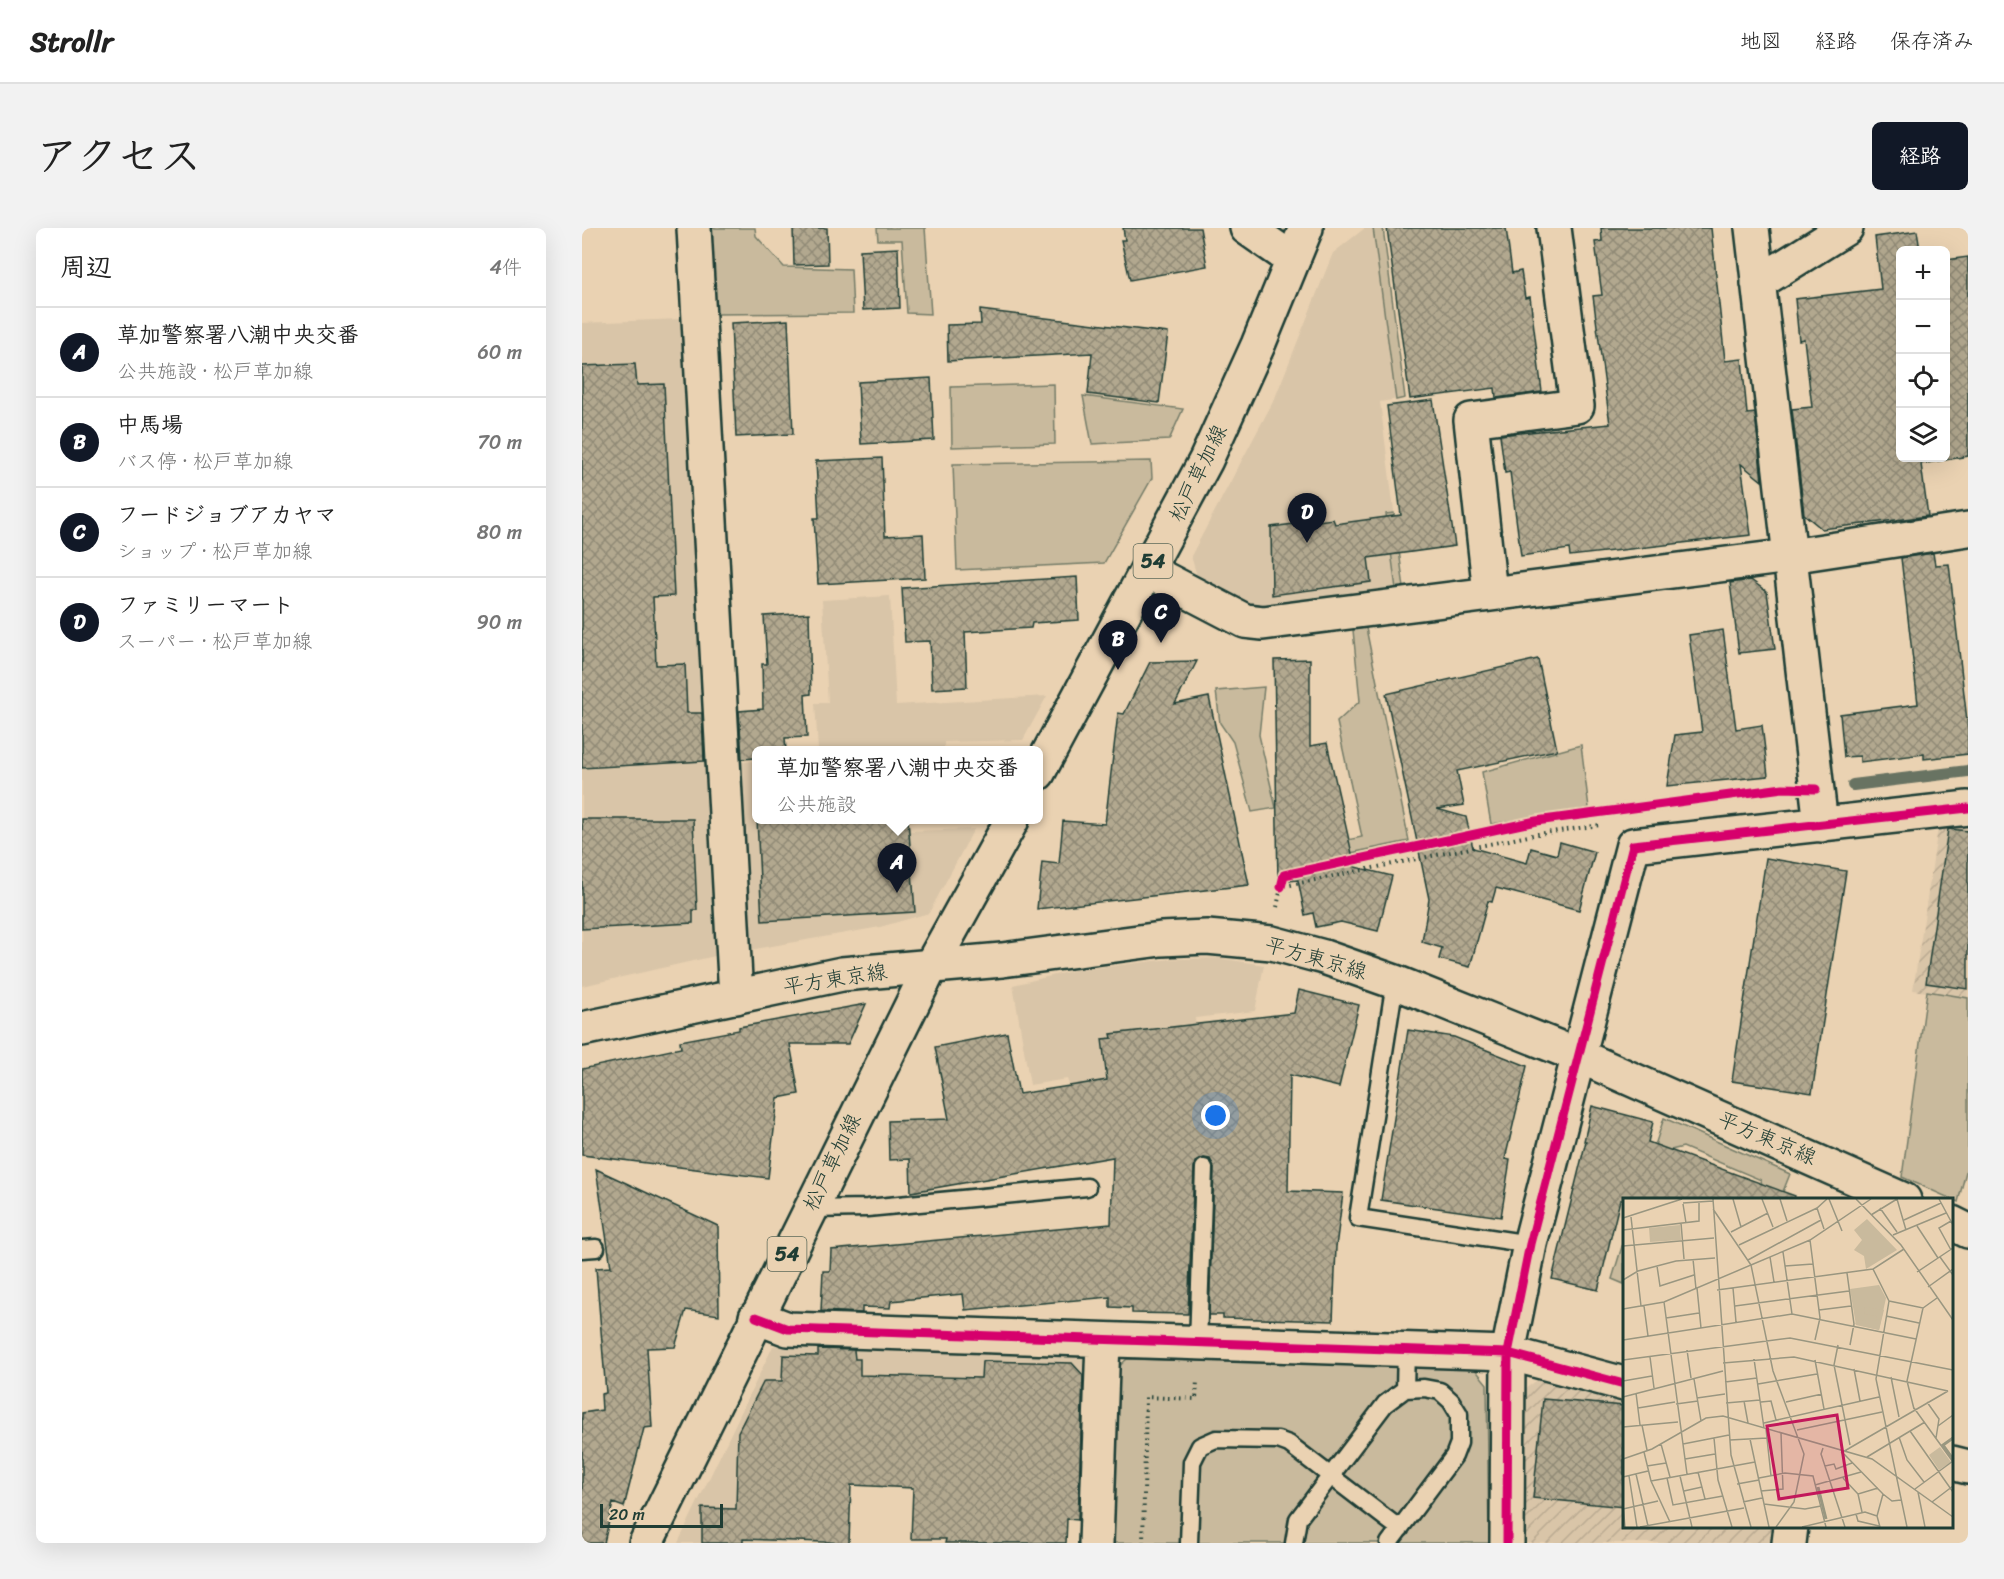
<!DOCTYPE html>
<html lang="ja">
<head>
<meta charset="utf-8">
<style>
	body { margin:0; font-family:Sriracha,"Klee One",sans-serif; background:#f2f2f2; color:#222 }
	.controls { position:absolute; right:18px; top:18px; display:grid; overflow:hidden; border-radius:9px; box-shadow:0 6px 24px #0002 }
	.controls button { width:54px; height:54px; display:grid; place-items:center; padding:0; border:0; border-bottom:2px solid #e0e0e0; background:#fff; color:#222; font:30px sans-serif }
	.scale { position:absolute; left:18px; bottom:15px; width:123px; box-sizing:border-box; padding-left:6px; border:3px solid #1f3d34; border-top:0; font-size:16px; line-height:21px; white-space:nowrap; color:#1f3d34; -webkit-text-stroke:4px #ead2b2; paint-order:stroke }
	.you { position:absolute; left:634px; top:888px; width:21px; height:21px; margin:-15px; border:4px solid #fff; border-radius:50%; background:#1a73e8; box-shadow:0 0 0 9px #1a73e833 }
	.badge { display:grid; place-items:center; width:39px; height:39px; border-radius:50%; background:#111827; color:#fff; font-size:20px; font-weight:700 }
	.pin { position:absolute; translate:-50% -50px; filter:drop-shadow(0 2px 3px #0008) }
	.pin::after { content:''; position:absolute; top:32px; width:21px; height:18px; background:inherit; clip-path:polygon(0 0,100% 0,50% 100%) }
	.popup { position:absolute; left:170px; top:518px; width:291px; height:78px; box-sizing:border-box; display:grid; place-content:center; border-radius:9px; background:#fff; filter:drop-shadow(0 2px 4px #0005); font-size:20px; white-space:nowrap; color:#767676 }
	.popup b { font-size:22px; color:#222 }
	.popup::after { content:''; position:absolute; left:50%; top:100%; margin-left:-12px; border:12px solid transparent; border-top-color:#fff }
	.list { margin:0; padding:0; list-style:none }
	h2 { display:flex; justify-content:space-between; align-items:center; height:78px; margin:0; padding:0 24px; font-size:26px }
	h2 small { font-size:20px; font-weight:400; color:#767676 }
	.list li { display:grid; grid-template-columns:39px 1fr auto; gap:18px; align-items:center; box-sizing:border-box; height:90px; padding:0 24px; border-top:2px solid #e0e0e0 }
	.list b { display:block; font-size:22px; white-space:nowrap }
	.list p { margin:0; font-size:20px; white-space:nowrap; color:#767676 }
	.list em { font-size:20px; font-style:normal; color:#767676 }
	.icon { flex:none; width:33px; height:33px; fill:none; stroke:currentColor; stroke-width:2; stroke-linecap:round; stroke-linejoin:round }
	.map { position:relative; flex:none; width:1386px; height:1315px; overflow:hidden; border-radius:9px }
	header { display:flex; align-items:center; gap:36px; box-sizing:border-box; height:84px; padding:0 30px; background:#fff; border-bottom:2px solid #e0e0e0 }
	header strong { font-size:28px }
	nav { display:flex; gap:33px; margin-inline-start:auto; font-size:21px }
	.intro { display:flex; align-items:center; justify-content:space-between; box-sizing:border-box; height:144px; padding:0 36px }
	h1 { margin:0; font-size:42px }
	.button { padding:15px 27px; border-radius:9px; background:#111827; color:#fff; font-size:21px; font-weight:700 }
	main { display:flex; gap:36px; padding:0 36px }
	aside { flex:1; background:#fff; border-radius:9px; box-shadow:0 6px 24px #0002 }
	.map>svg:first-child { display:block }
	.built { fill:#d9c5a8 }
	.industrial { fill:url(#industrial-furrows) }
	.green { fill:#c9ba9d; stroke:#747c68; stroke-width:1.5 }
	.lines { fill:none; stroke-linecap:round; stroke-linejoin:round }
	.stream { stroke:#687362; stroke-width:12 }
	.building { fill:url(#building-cross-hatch); stroke:#1f3d34; stroke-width:1.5 }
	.lane-casing { stroke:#1f3d34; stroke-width:21 }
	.street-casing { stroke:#1f3d34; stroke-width:38 }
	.secondary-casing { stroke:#1f3d34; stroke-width:38 }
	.primary-casing { stroke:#1f3d34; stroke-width:38 }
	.path { stroke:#1f3d34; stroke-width:4; stroke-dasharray:1.5 4.5; stroke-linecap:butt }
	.lane { stroke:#ead2b2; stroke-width:16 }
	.street { stroke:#ead2b2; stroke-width:33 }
	.secondary { stroke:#ead2b2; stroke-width:33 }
	.primary { stroke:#ead2b2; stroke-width:33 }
	.cycleway-casing { stroke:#ead2b2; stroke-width:13 }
	.cycleway { stroke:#d6006c; stroke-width:9 }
	.labels { text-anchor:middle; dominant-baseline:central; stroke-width:5; stroke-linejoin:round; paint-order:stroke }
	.shield { fill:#ead2b2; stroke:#5c6a5a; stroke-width:1.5 }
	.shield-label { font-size:20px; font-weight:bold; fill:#1f3d34 }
	.street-label { font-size:21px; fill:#1f3d34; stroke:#ead2b2 }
	.inset-river { fill:none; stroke:#999780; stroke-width:3 }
	.inset-road { fill:none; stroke:#999680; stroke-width:1.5 }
	.view { fill:#c2185b; fill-opacity:0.15; stroke:#c2185b; stroke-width:3 }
	.inset-edge { fill:none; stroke:#1f3d34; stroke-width:3 }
</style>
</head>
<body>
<header>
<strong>Strollr</strong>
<nav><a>地図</a><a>経路</a><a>保存済み</a></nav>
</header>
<div class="intro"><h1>アクセス</h1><a class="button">経路</a></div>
<main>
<aside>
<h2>周辺<small>4件</small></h2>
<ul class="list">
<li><span class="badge">A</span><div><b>草加警察署八潮中央交番</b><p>公共施設 · 松戸草加線</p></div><em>60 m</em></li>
<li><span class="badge">B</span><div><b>中馬場</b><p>バス停 · 松戸草加線</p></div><em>70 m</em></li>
<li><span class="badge">C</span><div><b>フードジョブアカヤマ</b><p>ショップ · 松戸草加線</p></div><em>80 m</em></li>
<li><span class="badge">D</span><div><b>ファミリーマート</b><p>スーパー · 松戸草加線</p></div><em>90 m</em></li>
</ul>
</aside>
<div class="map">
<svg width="1386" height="1315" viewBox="0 0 1386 1315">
	<defs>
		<pattern id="industrial-furrows" width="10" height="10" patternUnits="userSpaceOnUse" patternTransform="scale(1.5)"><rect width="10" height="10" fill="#d9c5a8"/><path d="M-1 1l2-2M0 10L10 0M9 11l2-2" fill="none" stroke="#baaa91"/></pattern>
		<pattern id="building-cross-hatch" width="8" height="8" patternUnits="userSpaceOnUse" patternTransform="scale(1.5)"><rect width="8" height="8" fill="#b2a88f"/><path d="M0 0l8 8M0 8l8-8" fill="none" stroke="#908a76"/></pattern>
	</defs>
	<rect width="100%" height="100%" fill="#ead2b2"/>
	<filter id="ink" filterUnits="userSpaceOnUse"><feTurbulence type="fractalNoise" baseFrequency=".0167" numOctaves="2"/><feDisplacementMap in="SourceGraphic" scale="12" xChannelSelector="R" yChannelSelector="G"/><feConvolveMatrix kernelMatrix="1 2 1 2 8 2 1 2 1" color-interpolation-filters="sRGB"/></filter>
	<g filter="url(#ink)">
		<path class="built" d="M783 0H801L823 170 798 174 822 360 671 379 615 348 609 328 693 170 751 25Z
			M98 91 133 728 0 758V95Z
			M308 368 314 477 465 468 441 512 362 514V522H236L233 475H246L240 372Z
			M174 533V592H292L293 604 392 601 347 685 298 699 167 722 156 534Z
			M636 730 682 737 673 783 613 790 622 873 498 887 485 851 448 857 431 757 494 742 589 731Z
			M191 1118 509 1130 507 1236 221 1225 218 1315H96Z"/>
		<path class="industrial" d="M1386 597V770L1331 762 1356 600Z
			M958 1150 1042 1173V1298L1190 1299 1189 1315H944L939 1164Z"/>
		<path class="green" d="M127 0H173L174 8 202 39 269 41 271 85 132 86Z
			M295 0H343L349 86 325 85 320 12H296Z
			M791 0H801L823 170 814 172Z
			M472 156 473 216 370 219 369 159Z
			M501 168 601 181 587 212 510 216Z
			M569 233 570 250 522 335 375 342 371 236Z
			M812 285 822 360 814 361 804 286Z
			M784 400 827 613 710 637 708 624 780 609 755 494 778 473 771 402Z
			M682 459 677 507 694 580 670 584 651 514 638 495 634 463Z
			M999 517 1007 580 909 596 900 544Z
			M1345 763 1386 770V936L1376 974 1320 949Z
			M1082 890 1208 946 1198 971H1182L1179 952 1101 919 1085 923 1055 972Z
			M1042 1012V1056L1030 1051Z
			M545 1131 892 1140 905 1156 907 1315H527L531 1144Z"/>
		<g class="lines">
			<path class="stream" d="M1271 557 1386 543"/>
		</g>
		<path class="building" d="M211 0H245L246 36 212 37Z
			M541 0H618L625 38 548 52 539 12H543Z
			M805 0H924L930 45 939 43 943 70 948 69 960 164 914 170 913 160 828 171Z
			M1019 0H1129L1143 133 1160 131 1165 186 1173 185 1180 253 1159 236 1169 307 988 328 987 321 939 328 928 244 923 245 918 207 1028 196 1011 68 1020 67 1013 14 1020 13Z
			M1335 3 1338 22H1318V230H1364V32L1386 29V228L1339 236 1346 288 1240 301 1222 286 1210 181 1230 179 1222 111 1217 112 1213 71 1299 61 1293 9Z
			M316 20 318 80 281 82 278 22Z
			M398 82 586 105 577 175 506 166 510 125 366 133 365 97 399 96Z
			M206 92 211 206 154 209 149 95Z
			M53 136 55 157 82 156 92 368 71 369 74 437 103 436 105 485H120L122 533 0 540V138Z
			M349 150 352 212 279 216 276 154Z
			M851 172 873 318 786 330 789 354 690 367 689 299 751 291 753 296 819 287 805 178Z
			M300 230 303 308 341 306 343 350 236 356 232 290H237L234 233Z
			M1351 325 1353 337 1367 336 1386 501V526L1342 531V526L1278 534V528L1262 529 1258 486 1336 476 1319 330Z
			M495 349 497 392 450 395 449 400 383 404 385 459 350 461 348 413 323 414 320 360Z
			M1169 352 1185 364 1193 421 1157 425 1148 355Z
			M227 385 229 466 223 467 225 509 203 510 204 522H174V530L160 531 157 483 181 481 180 436H185L182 388Z
			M1141 402 1154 501 1180 497 1186 548 1085 558 1093 507 1120 504 1107 407Z
			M728 431V518L745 515 773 639 810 648 796 703 759 694 734 699 731 685 723 687 716 652 696 654 692 432Z
			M956 431 975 522 875 543 882 577 855 581 884 589 891 620 945 635 949 620 975 627 978 614 1013 624 997 682 914 660 910 674 906 673 888 739 857 731 860 720 840 714 847 671 804 466Z
			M615 433 593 476 627 469 667 657 455 681 460 634 477 636 481 593 523 596 536 485 542 486 568 434Z
			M0 591H111L115 682H111V695L0 701Z
			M175 591H326L333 684 180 693Z
			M1366 601 1386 603V761L1344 755Z
			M1184 630 1264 643 1230 865 1150 853Z
			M717 762 777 777 757 859 708 847 706 963 761 965 754 1019 751 1093 641 1090V1087H627L632 940 628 931 622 930 613 934 612 940 606 1086 550 1085V1080L528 1079V1069L383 1082 381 1066 309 1073 308 1080 280 1079V1085L239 1083 241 1043H248L249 1022 529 996 531 929 329 964 328 931 307 932 306 893 367 891 353 819 425 805 437 866 525 852 520 811 530 810 529 806 712 785Z
			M284 776 266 816H208L217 866 196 870 186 950 0 927V841L99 820 98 813 157 802V799Z
			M826 802 872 809 945 838 923 931 928 932 919 989 799 972Z
			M1010 878 1071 894 1066 914 1213 968 1212 972H1038L1016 1062 970 1051 1004 913H1002Z
			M14 941 136 998 137 1087 104 1082 93 1119 65 1120 70 1199 62 1200 42 1279 31 1275 22 1315H0V1185L20 1182 19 1166 24 1165 14 1040 29 1039Z
			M236 1121 272 1122 273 1131H278V1147L399 1150 400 1133 490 1135 501 1147 496 1292 485 1291 484 1315H363L364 1311H329L331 1260 269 1257 267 1315 161 1311V1315H120V1280L154 1281 156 1204 182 1153H200L201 1127 236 1128Z
			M961 1171 1042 1178V1279L951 1270Z"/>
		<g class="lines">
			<defs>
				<path id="lane" d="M813 754 776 990 948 1016
					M227 981 285 980 505 959
					M0 1021 14 1020
					M616 1115 622 940
					M823 1161 824 1121
					M607 1315 610 1234 618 1218 634 1211 696 1212 707 1216 818 1301
					M712 1315 716 1291 803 1176 823 1161 842 1160 858 1163 869 1173 877 1186V1215L872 1228 807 1315"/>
				<path id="street" d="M112 0 154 769
					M1170 0 1239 597
					M1176 55 1264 0
					M567 343 663 393 681 395 1208 328 1386 301
					M908 365 889 192 995 178 972 0
					M174 1089 206 1101 926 1125 1042 1156
					M1370 1235 1386 1239
					M514 1315 521 1112
					M925 1315 926 1125 948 1016 1051 617 1386 580
					M1207 1315 1209 1298"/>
				<path id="secondary" d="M665 0 711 32
					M0 801 260 746 420 732 579 711 625 709 690 715 742 729 813 754 995 827 1322 972
					M1370 995 1386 1003"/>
				<path id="primary" d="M456 545 624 232 676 117 724 0
					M64 1315 349 738 430 592"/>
			</defs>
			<use href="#lane" class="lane-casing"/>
			<use href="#street" class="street-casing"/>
			<use href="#secondary" class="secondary-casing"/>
			<use href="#primary" class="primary-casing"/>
			<path class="path" d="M695 679 699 659 956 606 1018 597
				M561 1315 564 1169 614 1171 615 1152"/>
			<use href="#lane" class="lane"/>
			<use href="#street" class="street"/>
			<use href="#secondary" class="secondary"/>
			<use href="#primary" class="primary"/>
			<defs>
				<path id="cycleway" d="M699 659 702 647 954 593 1201 560 1234 561
					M174 1089 206 1101 926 1125 1042 1156
					M925 1315 926 1125 948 1016 1051 617 1386 580"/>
			</defs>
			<use href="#cycleway" class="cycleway-casing"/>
			<use href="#cycleway" class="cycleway"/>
		</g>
	</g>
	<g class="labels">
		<g class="shield">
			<rect x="551.5" y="316" width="39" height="34" rx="4.5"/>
			<rect x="185.5" y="1009" width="39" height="34" rx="4.5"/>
		</g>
		<g class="shield-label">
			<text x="571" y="333">54</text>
			<text x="205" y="1026">54</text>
		</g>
		<g class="street-label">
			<text transform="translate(616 245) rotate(-64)">松戸草加線</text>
			<text transform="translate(734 730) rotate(16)">平方東京線</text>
			<text transform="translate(253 751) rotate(-9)">平方東京線</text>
			<text transform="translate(1185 910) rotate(23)">平方東京線</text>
			<text transform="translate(250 934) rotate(-64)">松戸草加線</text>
		</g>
	</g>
	<g transform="translate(1041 970)">
		<rect width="330" height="330" fill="#ead2b2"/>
		<path d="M244 21 274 52 243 71 241 58 231 52 239 42 231 32ZM57 27 58 42 27 44 26 30ZM256 87 263 100 256 132 233 127 227 91Z" fill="#c9ba9d"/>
		<path d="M44 29 42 35 48 41 29 43 27 31ZM242 109 261 112 256 132 232 126 234 122 254 123 253 118 241 116ZM317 249 328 264 316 272 306 257Z" fill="#c9ba9d"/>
		<path class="inset-river" d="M330 240 320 247 330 261M195 289 203 321"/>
		<path class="inset-road" d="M90 1 108 257 128 329M110 1 118 29M139 1 150 29M157 1 164 23M206 1 219 33M233 1 278 47 330 122M274 1 283 32M316 1 330 27M60 5 90 3M60 6 63 25M194 10 201 31M257 10 274 34M248 17 274 1M8 19 18 108M0 20 59 1M281 22 318 5M58 25 61 61M294 28 315 60M0 32 76 23V4M108 34 145 15M270 37 323 15M187 42 197 120 192 142M116 47 194 10 204 1M0 48 91 40M328 52 316 30 328 23M160 54 169 116M147 59 151 84M317 59 330 77M70 61 73 91M125 62 198 22M34 68 37 88 71 77M162 68 190 66M294 74 330 50M224 75 231 126 227 147M0 82 15 73 53 63 92 60M305 89 330 71M74 90 78 130M110 90 113 124M94 92 250 71M266 103 253 181 284 329M266 103 250 71 281 51M266 103 300 110 314 100M41 104 64 276M21 108 25 138M112 108 226 93M0 111 41 104 128 67 90 11M196 112 228 108M263 118 296 125M43 120 76 115M0 142 169 116 293 141M215 147 211 167 227 247M64 152 68 180M27 159 31 190M131 161 141 230M0 162 167 140 330 172M192 162 201 211M100 165 171 159 325 193M231 171 237 203M268 179 276 219M71 181 78 223M0 183 29 178M102 184 134 180M135 186 194 176M13 195 17 227M0 199 100 173M74 200 102 196M121 203 125 225M138 204 148 203 153 222M163 204 199 196M304 204 316 221 313 240M103 205 137 202M53 206 75 203M15 210 52 204M291 210 330 264M291 211 284 183 300 110M141 225 256 199M19 227 24 252M315 228 330 217M0 229 55 224M143 231 148 278M174 232 259 214M287 233 330 294M276 239 284 262 301 284M91 240 95 282 109 329M127 241 146 329M107 242 144 240M38 246 47 279M60 246 106 237M200 250 198 256 222 329M21 254 28 283 47 324M218 255 325 193M221 256 260 296 269 303 278 302M244 259 302 224M0 261 29 251 83 220 100 218 249 261 330 319M62 261 92 256M24 268 43 265M202 268 211 266 213 271 229 265M75 274 82 301M13 276 25 328M6 278 14 329M57 278 69 329M0 279 25 273M44 280 50 307 100 298M136 280 162 275 190 278 203 329M220 280 235 296M28 283 132 264M114 286 136 282M192 287 238 274M292 291 330 263M61 293 79 289M138 293 160 291 158 235M295 294 302 329M120 304 139 300M309 304 330 288M0 306 2 329M141 306 182 311 198 308M0 311 35 303M239 314 235 296 255 290M233 316 235 323 256 328M17 329 121 310M153 329 171 304 181 256 150 173 128 67 187 42 248 1M179 329 242 314 254 318M257 329 254 318 260 296"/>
		<path class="view" d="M214 217 225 290 156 301 144 228Z"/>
		<rect width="330" height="330" class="inset-edge"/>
	</g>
</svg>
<div class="controls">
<button>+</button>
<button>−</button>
<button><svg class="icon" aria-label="locate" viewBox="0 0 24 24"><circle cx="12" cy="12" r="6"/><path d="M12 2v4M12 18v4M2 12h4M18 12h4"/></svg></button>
<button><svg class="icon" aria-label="layers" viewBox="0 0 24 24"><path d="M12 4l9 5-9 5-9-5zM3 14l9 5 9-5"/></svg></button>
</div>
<div class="scale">20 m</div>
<div class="you"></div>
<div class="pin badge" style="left:315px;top:665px">A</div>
<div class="popup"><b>草加警察署八潮中央交番</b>公共施設</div>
<div class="pin badge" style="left:536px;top:442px">B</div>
<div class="pin badge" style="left:579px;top:415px">C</div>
<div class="pin badge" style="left:725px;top:315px">D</div>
</div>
</main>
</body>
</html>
